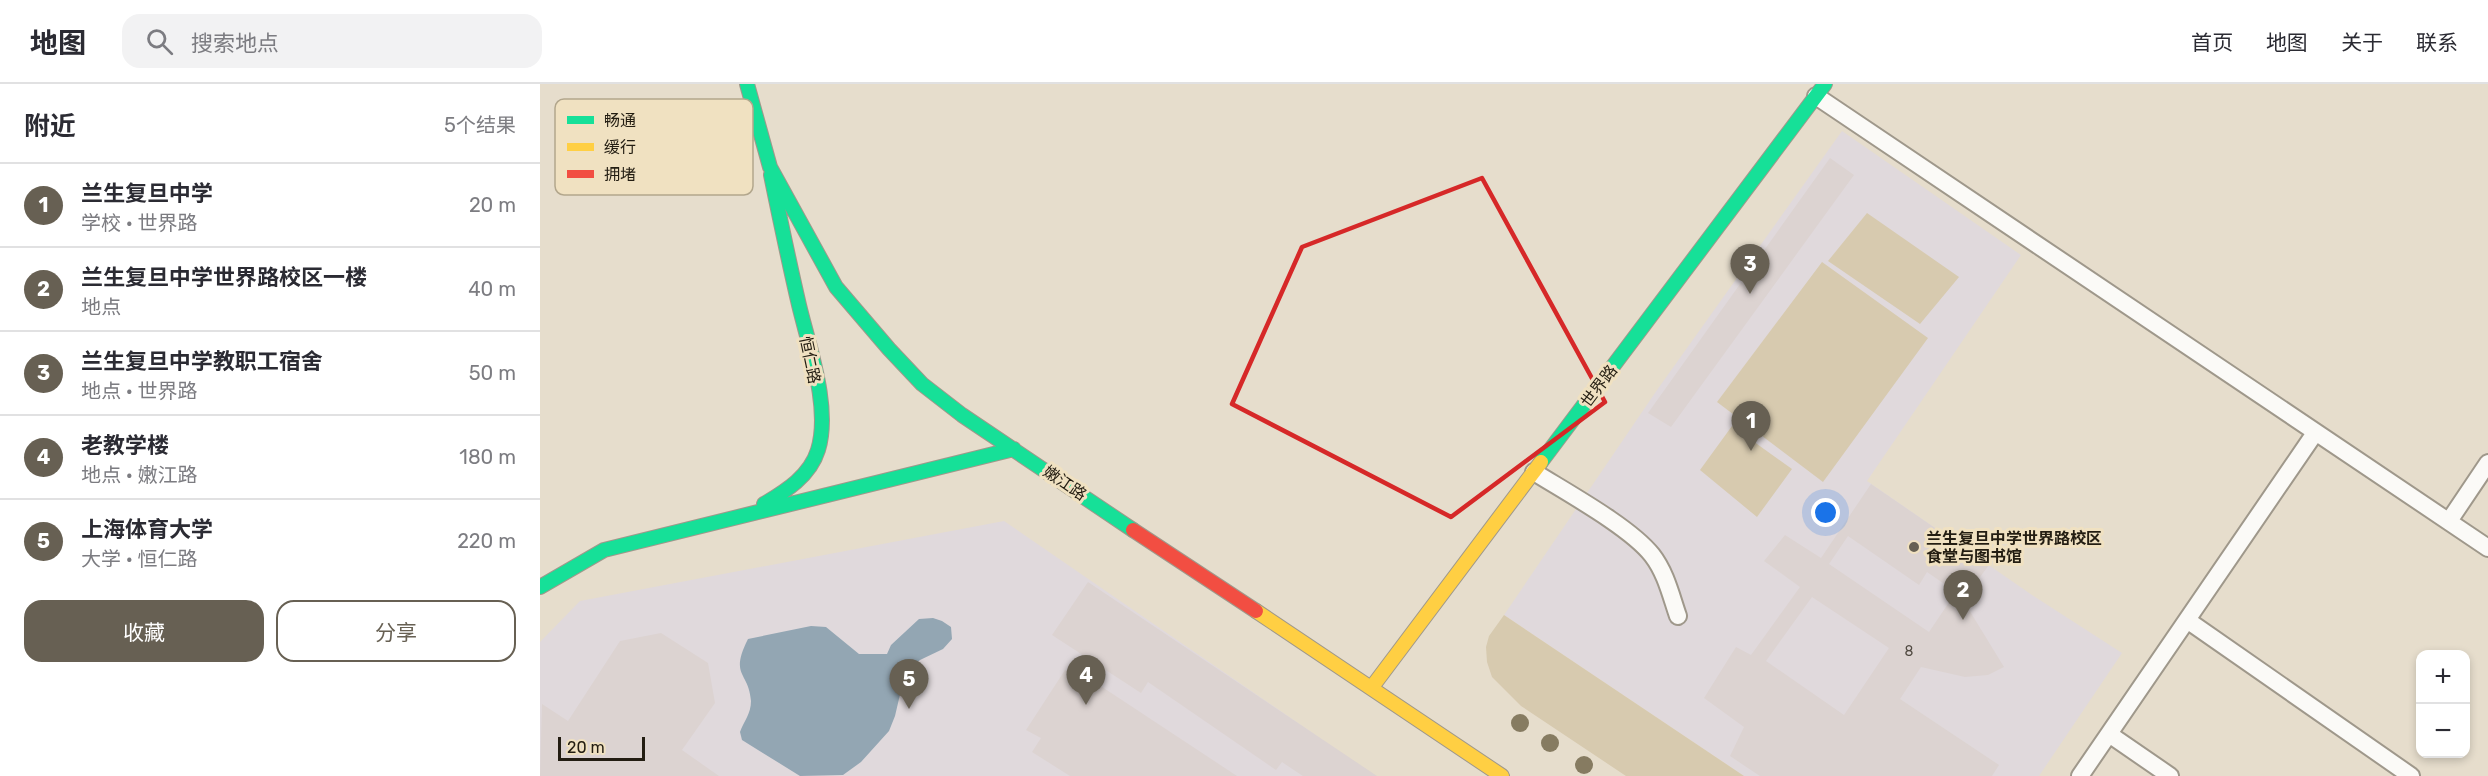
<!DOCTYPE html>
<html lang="zh">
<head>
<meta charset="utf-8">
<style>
	body { margin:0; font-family:Rubik,"Noto Sans SC",sans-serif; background:#f2f2f3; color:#2b2b33 }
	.controls { position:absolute; right:18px; bottom:18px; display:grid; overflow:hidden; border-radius:12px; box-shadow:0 3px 9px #0003 }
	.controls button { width:54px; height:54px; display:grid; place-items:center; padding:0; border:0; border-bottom:2px solid #e1e1e2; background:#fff; color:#2b2b33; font:30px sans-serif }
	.scale { position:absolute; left:18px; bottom:15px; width:87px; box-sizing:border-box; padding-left:6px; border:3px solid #231d12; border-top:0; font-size:16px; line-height:21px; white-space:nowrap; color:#231d12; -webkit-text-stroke:4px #f0e1c1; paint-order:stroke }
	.you { position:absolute; left:1286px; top:429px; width:21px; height:21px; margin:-15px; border:4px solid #fff; border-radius:50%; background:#1a73e8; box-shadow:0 0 0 9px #1a73e833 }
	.badge { display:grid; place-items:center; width:39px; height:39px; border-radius:50%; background:#676053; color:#fff; font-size:20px; font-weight:700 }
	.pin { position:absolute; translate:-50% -50px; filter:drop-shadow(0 2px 3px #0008) }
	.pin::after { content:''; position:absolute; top:32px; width:21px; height:18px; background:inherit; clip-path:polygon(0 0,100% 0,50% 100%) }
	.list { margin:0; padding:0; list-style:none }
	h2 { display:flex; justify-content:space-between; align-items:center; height:78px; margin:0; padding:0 24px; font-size:26px }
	h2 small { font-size:20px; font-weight:400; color:#7c7c81 }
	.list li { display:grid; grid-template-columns:39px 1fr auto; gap:18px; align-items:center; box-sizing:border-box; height:84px; padding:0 24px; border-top:2px solid #e1e1e2 }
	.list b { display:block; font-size:22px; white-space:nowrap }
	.list p { margin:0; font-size:20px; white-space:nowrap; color:#7c7c81 }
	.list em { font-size:20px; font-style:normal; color:#7c7c81 }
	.actions { display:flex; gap:12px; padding:18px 24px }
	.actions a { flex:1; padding:14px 0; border:2px solid #676053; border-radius:18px; text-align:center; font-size:21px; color:#676053 }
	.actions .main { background:#676053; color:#fff }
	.icon { flex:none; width:33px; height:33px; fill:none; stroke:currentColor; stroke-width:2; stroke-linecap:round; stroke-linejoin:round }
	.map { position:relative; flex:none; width:1948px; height:692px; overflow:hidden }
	header { display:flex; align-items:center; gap:36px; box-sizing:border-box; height:84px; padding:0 30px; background:#fff; border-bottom:2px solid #e1e1e2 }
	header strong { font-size:28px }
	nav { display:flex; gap:33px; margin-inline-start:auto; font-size:21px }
	.search { width:420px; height:54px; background:#f2f2f3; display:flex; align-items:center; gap:15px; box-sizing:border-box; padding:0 21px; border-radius:18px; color:#7c7c81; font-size:22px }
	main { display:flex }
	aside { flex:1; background:#fff }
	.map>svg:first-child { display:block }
	.education { fill:#e0d9dc }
	.green { fill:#d7caaf }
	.water { fill:#93a6b3 }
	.building { fill:#dcd3d1; fill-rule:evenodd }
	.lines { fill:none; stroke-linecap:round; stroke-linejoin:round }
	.lane-casing { stroke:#9f988b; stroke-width:20 }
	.fast-casing { stroke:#9f988b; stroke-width:16 }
	.slow-casing { stroke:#9f988b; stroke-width:16 }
	.jam-casing { stroke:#9f988b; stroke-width:16 }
	.lane { stroke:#fbfaf7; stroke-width:16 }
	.fast { stroke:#16e098; stroke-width:14 }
	.slow { stroke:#ffcf43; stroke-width:14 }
	.jam { stroke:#f24e42; stroke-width:14 }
	.tree { fill:#867b61 }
	.marked { fill:none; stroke:#d62828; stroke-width:4.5; stroke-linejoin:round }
	.poi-dot { fill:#676053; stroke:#f0e1c1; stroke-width:2 }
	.labels { text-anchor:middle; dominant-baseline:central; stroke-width:6; stroke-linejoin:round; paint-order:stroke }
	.number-label { font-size:14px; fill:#514a42 }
	.street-label { font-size:16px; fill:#231d12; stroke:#f0e1c1 }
	.poi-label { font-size:16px; font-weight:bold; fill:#231d12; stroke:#f0e1c1; text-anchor:start }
	.key { fill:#f0e1c1; stroke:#b2a68c; stroke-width:1.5 }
	.key-label { font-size:16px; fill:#231d12 }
</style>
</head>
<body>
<header>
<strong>地图</strong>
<div class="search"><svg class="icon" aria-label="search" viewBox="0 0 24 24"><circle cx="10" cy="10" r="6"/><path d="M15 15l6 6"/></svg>搜索地点</div>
<nav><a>首页</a><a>地图</a><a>关于</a><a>联系</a></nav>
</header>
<main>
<aside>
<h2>附近<small>5个结果</small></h2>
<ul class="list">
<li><span class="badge">1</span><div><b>兰生复旦中学</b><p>学校 · 世界路</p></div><em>20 m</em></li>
<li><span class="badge">2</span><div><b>兰生复旦中学世界路校区一楼</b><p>地点</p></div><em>40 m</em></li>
<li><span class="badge">3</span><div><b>兰生复旦中学教职工宿舍</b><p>地点 · 世界路</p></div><em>50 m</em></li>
<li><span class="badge">4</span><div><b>老教学楼</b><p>地点 · 嫩江路</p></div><em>180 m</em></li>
<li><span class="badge">5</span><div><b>上海体育大学</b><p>大学 · 恒仁路</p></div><em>220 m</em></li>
</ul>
<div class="actions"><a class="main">收藏</a><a>分享</a></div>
</aside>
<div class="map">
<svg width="1948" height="692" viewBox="0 0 1948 692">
	<rect width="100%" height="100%" fill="#e6ddcc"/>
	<path class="education" d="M1302 47 1481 171 1327 397 1492 511 1582 569 1499 692H1204L964 531 1117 306Z
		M464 437 835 692H0V558L40 517Z"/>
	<path class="green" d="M1327 129 1419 193 1380 240 1288 177Z
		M1282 178 1388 254 1283 398 1177 318Z
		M1192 342 1252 385 1217 433 1160 386Z
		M964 531 1204 692H1086L981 622 952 593 947 578 946 563 949 552Z"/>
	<path class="water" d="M393 534 402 537 411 543 412 555 403 565 380 576 365 589 355 632 349 647 321 678 303 691 260 692 202 656 200 648C204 637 211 630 211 617 209 587 189 593 208 555L271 542 286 543 319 570H347L351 561 379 535Z"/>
	<path class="building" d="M1290 74 1314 91 1131 343 1108 329Z
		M1331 400 1449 481 1423 516 1464 583 1448 591 1425 593 1381 583 1360 615 1459 681 1452 692H1220L1190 672 1204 643 1164 614 1196 563 1211 571 1260 503 1224 477 1245 451 1281 474ZM1308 452 1379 501 1387 488 1416 508 1389 548 1289 480ZM1272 513 1349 564 1304 631 1226 577Z
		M548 498 837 692H763L742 678 736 686 608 598 601 609 512 551Z
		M121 549 168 579 175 619 142 666 179 692H0L2 620 28 637 80 557Z
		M525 586 539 596 544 591 697 692H530L492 668 501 654 486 646Z"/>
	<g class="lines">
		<defs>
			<path id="lane" d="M1276 12 1948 464
				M994 388C1026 408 1090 443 1112 471 1126 489 1131 512 1138 532
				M1909 437 1948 379
				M1647 536 1871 692
				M1569 650 1630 692
				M1540 692 1775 349"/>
			<path id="fast" d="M207 0 230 83 296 203 349 265 382 300 422 331 593 446
				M1001 378 1285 0
				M224 420C246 407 270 392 278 366 291 324 269 263 259 221 249 178 240 135 231 91
				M0 503 64 466 474 365"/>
			<path id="slow" d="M716 527 962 692
				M832 603 1001 378"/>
			<path id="jam" d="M593 446 716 527"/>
		</defs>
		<use href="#lane" class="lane-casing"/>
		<use href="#fast" class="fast-casing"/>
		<use href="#slow" class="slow-casing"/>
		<use href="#jam" class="jam-casing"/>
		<use href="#lane" class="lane"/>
		<use href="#fast" class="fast"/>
		<use href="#slow" class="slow"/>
		<use href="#jam" class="jam"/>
	</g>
	<g class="tree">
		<circle cx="980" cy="639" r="9"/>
		<circle cx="1010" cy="659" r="9"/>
		<circle cx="1044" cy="681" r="9"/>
	</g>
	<path class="marked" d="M942 94 1065 318 911 433 692 320 762 163Z"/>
	<circle class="poi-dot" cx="1374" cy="463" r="6"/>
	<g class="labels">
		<g class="number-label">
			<text x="1369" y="567">8</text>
		</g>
		<g class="street-label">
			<text transform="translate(270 276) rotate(78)">恒仁路</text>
			<text transform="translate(1059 302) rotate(-53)">世界路</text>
			<text transform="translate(525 399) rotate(34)">嫩江路</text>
		</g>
		<g class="poi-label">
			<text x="1386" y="454">兰生复旦中学世界路校区<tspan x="1386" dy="18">食堂与图书馆</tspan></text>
		</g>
	</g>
	<rect x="15" y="15" width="198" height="96" rx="9" class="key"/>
	<rect x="27" y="32" width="27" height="8" fill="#16e098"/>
	<rect x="27" y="59" width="27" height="8" fill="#ffcf43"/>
	<rect x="27" y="86" width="27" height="8" fill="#f24e42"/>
	<g class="key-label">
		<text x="64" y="42">畅通</text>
		<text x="64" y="69">缓行</text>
		<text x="64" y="96">拥堵</text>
	</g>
</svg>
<div class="controls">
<button>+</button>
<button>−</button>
</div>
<div class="scale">20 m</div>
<div class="you"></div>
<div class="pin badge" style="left:1211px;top:367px">1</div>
<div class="pin badge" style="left:1423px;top:536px">2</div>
<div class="pin badge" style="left:1210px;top:210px">3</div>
<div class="pin badge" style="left:546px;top:621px">4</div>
<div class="pin badge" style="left:369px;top:625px">5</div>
</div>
</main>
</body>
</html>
